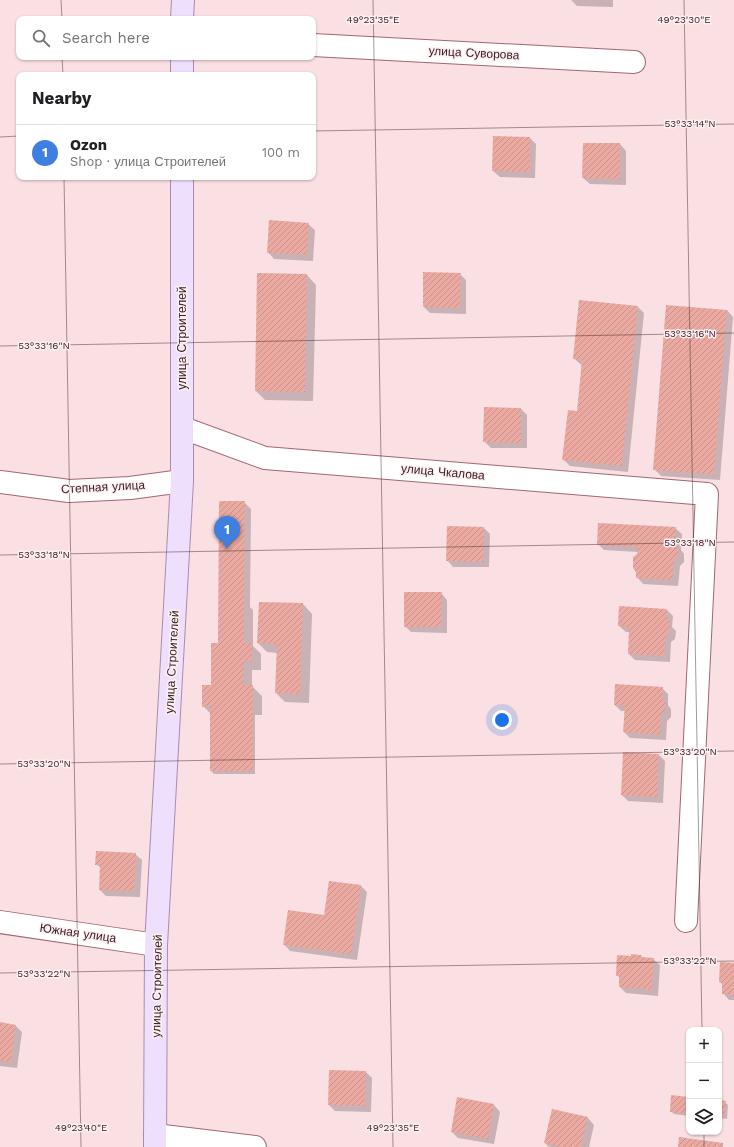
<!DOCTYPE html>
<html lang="en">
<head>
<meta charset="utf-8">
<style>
	body { margin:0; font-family:"Work Sans",sans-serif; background:#f2f2f2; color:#202124 }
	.controls { position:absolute; right:12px; bottom:12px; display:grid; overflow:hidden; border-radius:8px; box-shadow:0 1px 3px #0004 }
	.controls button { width:36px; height:36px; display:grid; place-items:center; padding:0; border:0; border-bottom:1px solid #e0e0e0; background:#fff; color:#202124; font:20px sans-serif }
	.you { position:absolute; left:502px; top:720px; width:14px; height:14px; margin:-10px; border:3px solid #fff; border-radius:50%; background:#1a73e8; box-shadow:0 0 0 6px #1a73e833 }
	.badge { display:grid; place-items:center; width:26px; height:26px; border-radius:50%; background:#111827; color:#fff; font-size:13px; font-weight:700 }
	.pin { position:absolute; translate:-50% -33px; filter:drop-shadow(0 1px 2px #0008) }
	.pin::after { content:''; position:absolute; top:21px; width:14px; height:12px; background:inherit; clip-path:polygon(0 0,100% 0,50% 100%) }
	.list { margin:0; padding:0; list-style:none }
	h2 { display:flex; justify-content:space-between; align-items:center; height:52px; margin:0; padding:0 16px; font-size:17px }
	h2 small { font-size:13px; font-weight:400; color:#757577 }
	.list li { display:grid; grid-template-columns:26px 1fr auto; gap:12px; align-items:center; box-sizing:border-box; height:56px; padding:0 16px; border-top:1px solid #e0e0e0 }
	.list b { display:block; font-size:15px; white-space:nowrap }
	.list p { margin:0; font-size:13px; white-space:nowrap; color:#757577 }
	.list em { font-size:13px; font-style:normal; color:#757577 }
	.icon { flex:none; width:22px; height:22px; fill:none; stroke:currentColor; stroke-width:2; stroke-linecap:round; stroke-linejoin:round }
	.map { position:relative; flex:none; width:734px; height:1147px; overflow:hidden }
	.search { position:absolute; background:#fff; box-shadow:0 1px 3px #0004; left:16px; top:16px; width:300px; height:44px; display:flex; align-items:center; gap:10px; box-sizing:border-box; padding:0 14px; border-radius:8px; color:#757577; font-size:15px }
	.panel { position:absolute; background:#fff; box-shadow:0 1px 3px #0004; left:16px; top:72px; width:300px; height:108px; border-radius:8px }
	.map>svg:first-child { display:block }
	.shadow { fill:#0003 }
	.building { fill:url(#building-hatch) }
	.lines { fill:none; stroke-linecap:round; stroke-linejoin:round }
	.minor-casing { stroke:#a16772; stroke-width:24 }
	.major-casing { stroke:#a78eb1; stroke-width:24 }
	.minor { stroke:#fff; stroke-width:22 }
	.major { stroke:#eedffd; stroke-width:22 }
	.ticks { fill:none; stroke:#3a2126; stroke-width:1; stroke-opacity:0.45 }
	.labels { text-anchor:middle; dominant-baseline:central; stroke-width:3; stroke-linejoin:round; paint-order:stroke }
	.street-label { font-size:12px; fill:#3a2126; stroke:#fef0f2 }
	.ticks-label { font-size:10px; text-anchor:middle; fill:#3a2126; stroke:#fef0f2; stroke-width:3; stroke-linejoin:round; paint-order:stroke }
</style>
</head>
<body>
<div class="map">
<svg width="734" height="1147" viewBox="0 0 734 1147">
	<defs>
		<pattern id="building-hatch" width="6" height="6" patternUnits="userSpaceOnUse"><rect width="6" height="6" fill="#eaa9a1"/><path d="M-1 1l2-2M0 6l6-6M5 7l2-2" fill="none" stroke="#c9918a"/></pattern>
	</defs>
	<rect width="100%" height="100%" fill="#fadfe3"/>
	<path class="shadow" d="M571 0H613V7L577 6Z
		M530 138 536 144 535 178 500 177 493 171Z
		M620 144 626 151V185L590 184 583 178Z
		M308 224 315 230 313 261 274 259 268 252Z
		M460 274 466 280V314L430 313 424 307Z
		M307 275 316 285 313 401 265 400 256 391Z
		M580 301 638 307 644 313 628 472 570 466 563 459 578 412 582 365 580 364 574 358Z
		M727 310 733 317 720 480 661 476 654 469Z
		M521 409 527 415V448H491L484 441Z
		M244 502 251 509 250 607 253 610V646L261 654V670H252V686L262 696V715H255V774H214L211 771V714L203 706 212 686Z
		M484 528 490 534 489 567H453L447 560Z
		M675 528 682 534 681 550 684 554V562L680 566 678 586 643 584 637 577 638 552 604 550 598 544Z
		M441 593 447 600V633L411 632 405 626Z
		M260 603 303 604 312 614 309 703 285 702 276 693 278 653 267 652 258 643Z
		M667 610 673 616 672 627 676 631 675 639 671 642 670 662 635 660 629 654 630 632H626L619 626Z
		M662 688 668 694V705L671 709V717L667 721 666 740 630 738 624 732 625 711H621L615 705Z
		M659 755 665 761 663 803 628 801 622 795Z
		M135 854 142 860 140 897 106 896 100 890 101 868 96 864Z
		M330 882 361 886 367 892 357 960 290 951 284 944 325 916Z
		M632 955 641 956 644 958 653 959 660 965 658 996 626 993 620 987V978L617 975 632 957Z
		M734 964V1000H729L723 993V985L720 982Z
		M0 1024 16 1026 22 1032 17 1068 0 1066Z
		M366 1072 372 1078 371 1112 335 1111 329 1105Z
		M689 1098V1116L674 1114 671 1111Z
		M719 1101 725 1102 728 1105 727 1119 719 1118Z
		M494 1105 500 1112 494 1144 458 1138 452 1132Z
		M553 1110 588 1118 594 1125 589 1147H549L545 1143Z"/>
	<path class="building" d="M493 136 530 137V172L492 171Z
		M583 143H620V179L582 178Z
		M269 220 309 223 307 255 267 253Z
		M423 272 461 273 460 308 423 307Z
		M257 273 307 274 305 392 255 391Z
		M579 300 638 306 622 466 562 460 568 410 577 411 582 360 573 359Z
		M666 305 727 310 714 474 653 470Z
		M484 407 521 408V443L483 442Z
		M219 501H245L244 643H252V661H244L243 685H253V771H210V706L202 707V685H211V643H218Z
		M598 523 676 527 675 543 678 547V556L674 560 672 580 636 578V572L633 568V557L637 554 638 547 597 545Z
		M447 526 484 527 483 562 446 561Z
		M404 592H442L441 627H404Z
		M259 602 303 603 300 694 275 693 277 644 257 643Z
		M619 606 667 609V619L670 623 669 632 666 636 664 656 628 654 629 627 618 626Z
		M615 684 663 687 662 698 665 702V711L661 714 660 735 623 732 625 706 614 705Z
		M623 752 659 754 657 797 621 795Z
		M96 851 136 853 134 891 99 890 100 865H95Z
		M329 881 361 885 351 954 283 945 288 910 324 915Z
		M631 954 641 955V957L654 958 652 990 619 987V976H616L617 955 631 956Z
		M720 962 734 963V995L722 994V983L719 982Z
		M0 1022 16 1025 11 1062 0 1061Z
		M329 1070 366 1071 365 1106 328 1105Z
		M671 1095 689 1097V1114L670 1112Z
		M457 1097 494 1104 488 1139 451 1132Z
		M719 1100 726 1101 724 1116H719Z
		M552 1109 588 1117 581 1147H560L544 1143Z
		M679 1137 723 1143V1147H678Z"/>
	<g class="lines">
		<defs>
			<path id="minor" d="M313 45 634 62
				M183 428 265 458 707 494 686 921
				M0 482 69 491 130 488 182 481
				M0 922 156 945
				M155 1135 255 1147"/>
			<path id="major" d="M182 19 183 0
				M182 57V75
				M155 1147 156 945 182 481V177"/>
		</defs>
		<use href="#minor" class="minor-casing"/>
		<use href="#major" class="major-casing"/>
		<use href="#minor" class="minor"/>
		<use href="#major" class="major"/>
	</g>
	<path class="ticks" d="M61 0 62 19M373 0 393 1147M684 0 702 1030M62 57 63 75M313 131 734 124M0 137 19 136M64 177 81 1147M0 346 734 333M0 555 734 542M0 764 734 751M0 973 734 961M704 1132V1147"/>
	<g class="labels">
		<g class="street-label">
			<text transform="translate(474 53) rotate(3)">улица Суворова</text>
			<text transform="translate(182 338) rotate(-90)">улица Строителей</text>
			<text transform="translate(443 472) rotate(5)">улица Чкалова</text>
			<text transform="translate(103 487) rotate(-3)">Степная улица</text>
			<text transform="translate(172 662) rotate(-87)">улица Строителей</text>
			<text transform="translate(78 933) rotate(8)">Южная улица</text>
			<text transform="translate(157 986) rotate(-89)">улица Строителей</text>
		</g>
	</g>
	<g class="ticks-label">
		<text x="373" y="23">49°23'35"E</text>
		<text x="684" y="23">49°23'30"E</text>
		<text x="690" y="127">53°33'14"N</text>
		<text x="690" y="337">53°33'16"N</text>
		<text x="44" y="349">53°33'16"N</text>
		<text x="690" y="546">53°33'18"N</text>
		<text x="44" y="558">53°33'18"N</text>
		<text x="690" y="755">53°33'20"N</text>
		<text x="44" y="767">53°33'20"N</text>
		<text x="690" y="964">53°33'22"N</text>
		<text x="44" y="977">53°33'22"N</text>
		<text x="81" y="1131">49°23'40"E</text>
		<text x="393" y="1131">49°23'35"E</text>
	</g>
</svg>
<div class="controls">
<button>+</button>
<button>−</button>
<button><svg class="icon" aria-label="layers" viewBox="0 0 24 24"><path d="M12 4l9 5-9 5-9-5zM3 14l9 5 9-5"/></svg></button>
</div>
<div class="you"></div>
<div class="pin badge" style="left:227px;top:549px;background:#3f7fe0">1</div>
<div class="search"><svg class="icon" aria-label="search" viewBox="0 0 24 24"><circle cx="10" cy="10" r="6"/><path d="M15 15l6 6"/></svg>Search here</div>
<section class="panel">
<h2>Nearby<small></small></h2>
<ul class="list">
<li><span class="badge" style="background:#3f7fe0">1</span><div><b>Ozon</b><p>Shop · улица Строителей</p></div><em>100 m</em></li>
</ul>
</section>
</div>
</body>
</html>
